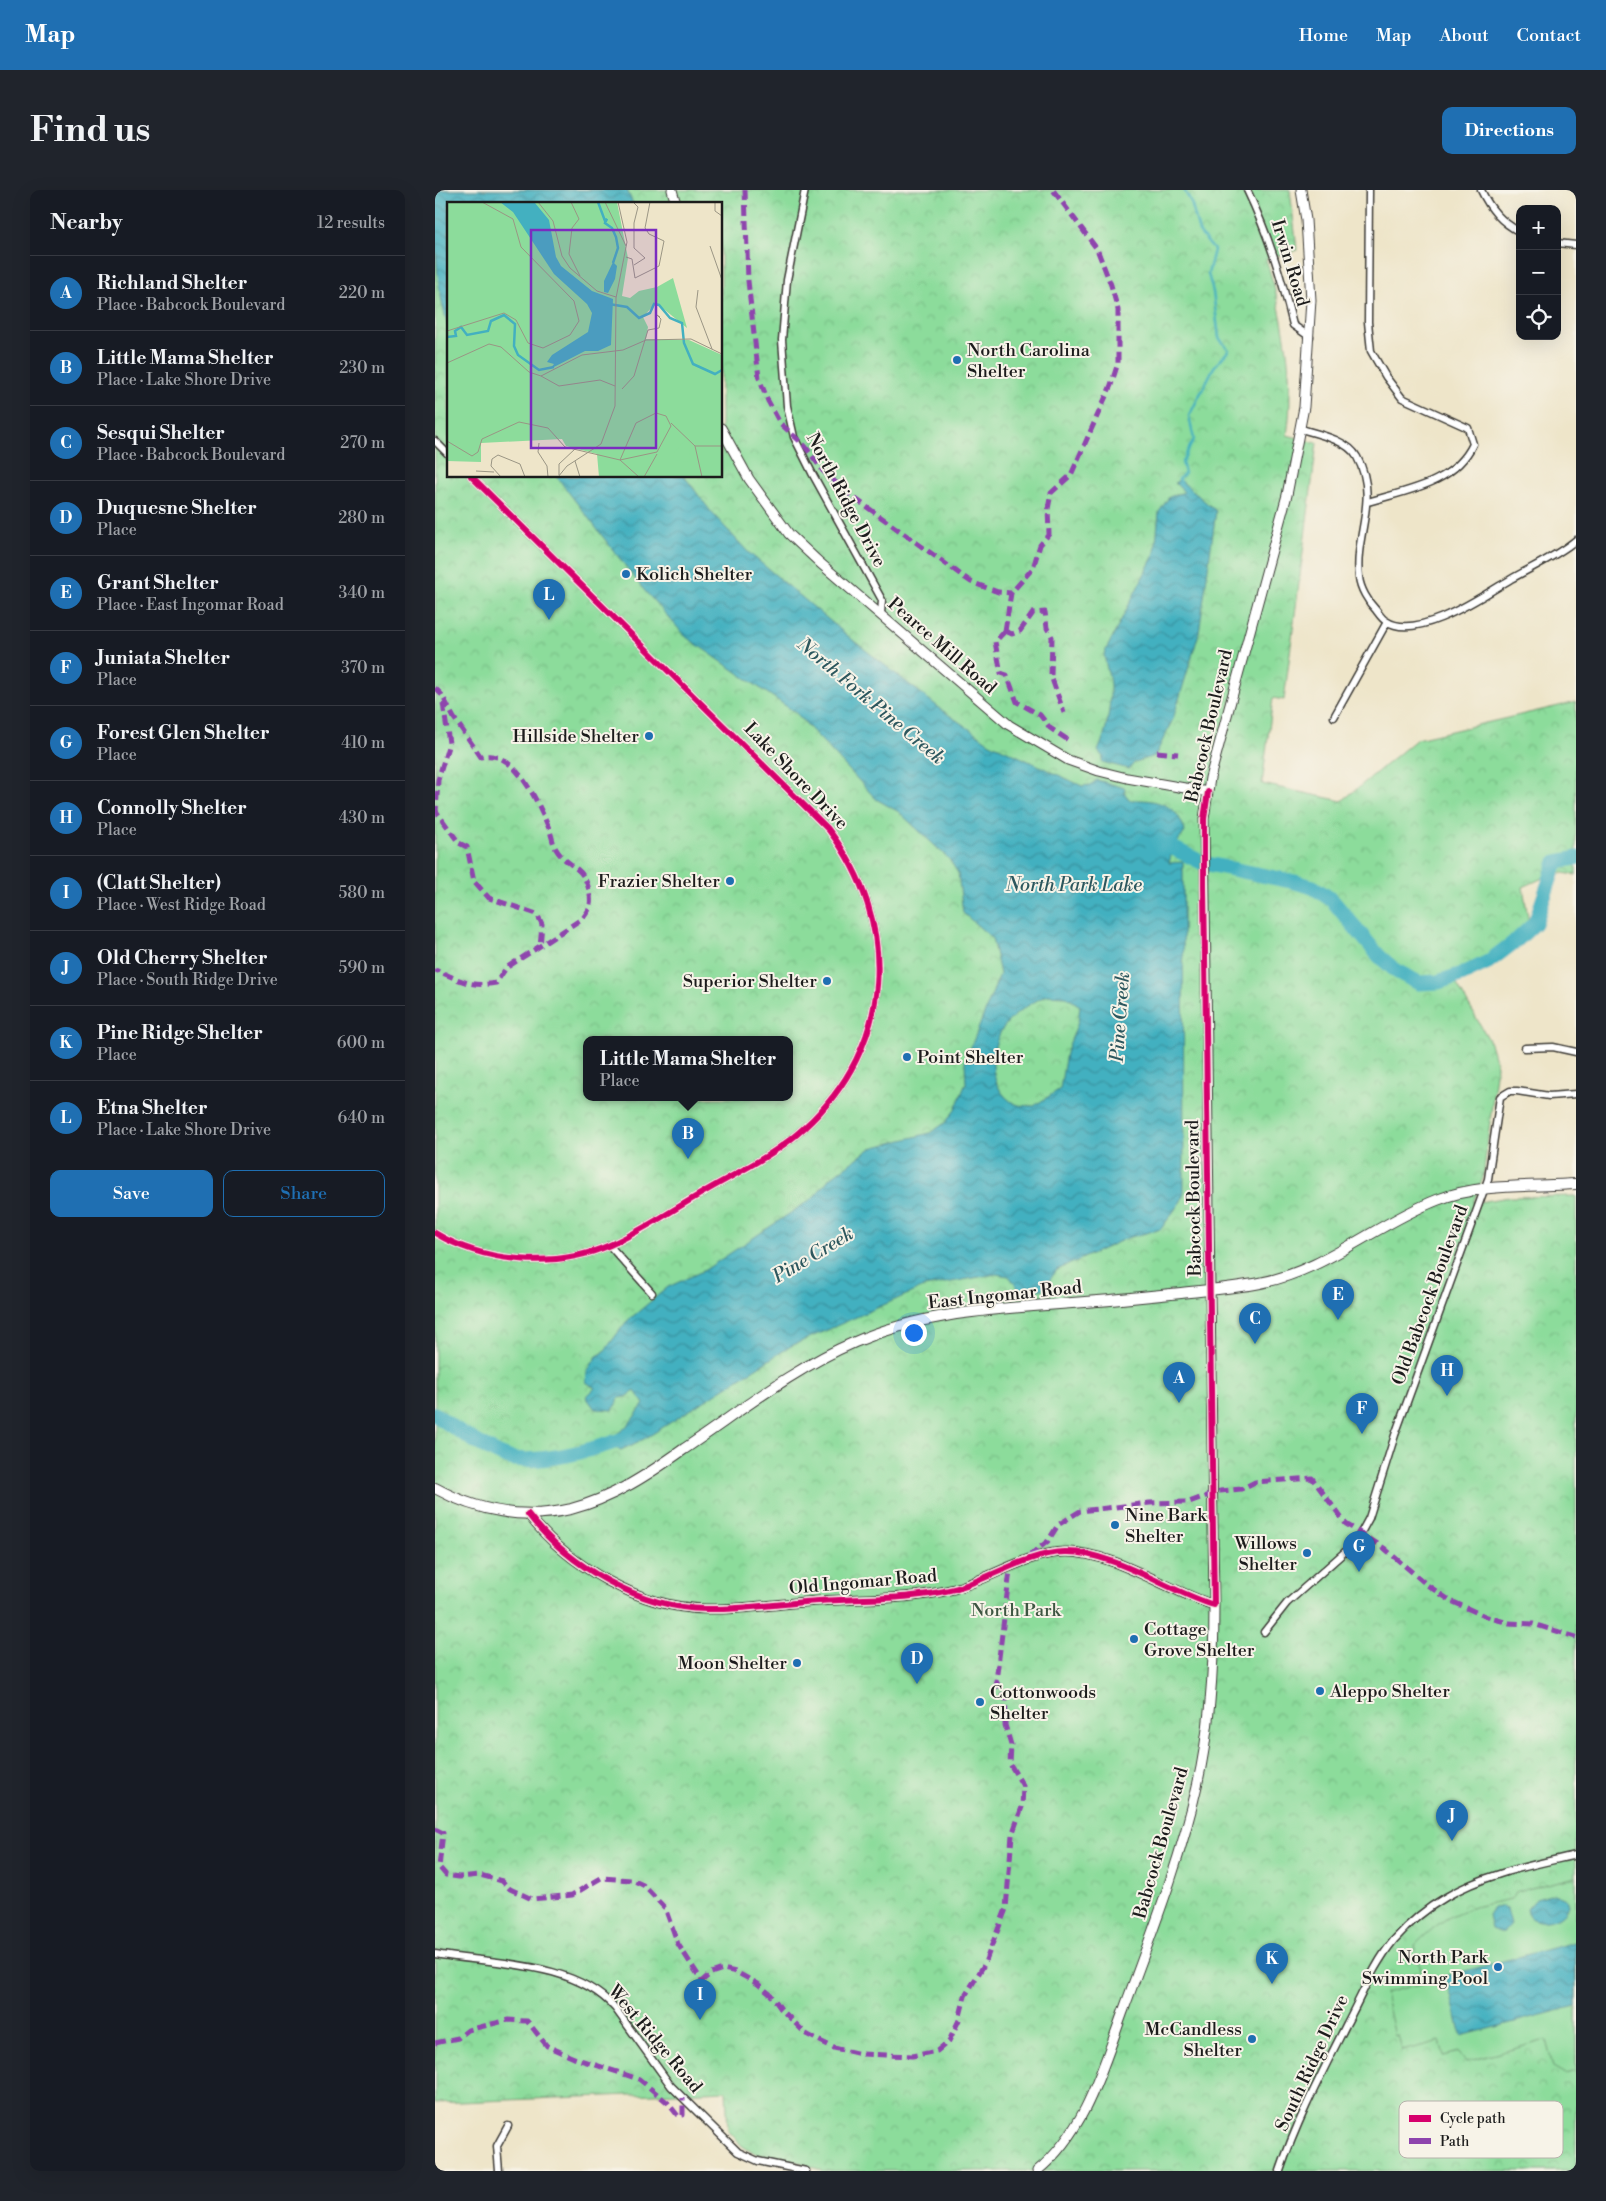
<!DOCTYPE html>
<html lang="en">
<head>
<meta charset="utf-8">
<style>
	body { margin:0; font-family:"Libre Bodoni",serif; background:#20242c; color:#f1f3f6 }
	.controls { position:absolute; right:15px; top:15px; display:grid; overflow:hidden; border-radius:10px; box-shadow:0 5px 20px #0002 }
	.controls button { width:45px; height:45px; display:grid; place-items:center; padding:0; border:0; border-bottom:1px solid #363941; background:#171b24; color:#f1f3f6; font:25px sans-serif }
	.you { position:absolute; left:478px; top:1142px; width:18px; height:18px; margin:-12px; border:4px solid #fff; border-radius:50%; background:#1a73e8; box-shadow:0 0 0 8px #1a73e833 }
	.badge { display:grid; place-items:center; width:32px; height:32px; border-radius:50%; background:#1f6fb2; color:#fff; font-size:16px; font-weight:700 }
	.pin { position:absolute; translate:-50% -41px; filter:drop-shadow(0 1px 2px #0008) }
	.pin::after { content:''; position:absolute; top:26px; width:18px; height:15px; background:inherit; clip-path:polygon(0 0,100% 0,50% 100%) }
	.popup { position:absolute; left:148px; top:846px; width:210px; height:65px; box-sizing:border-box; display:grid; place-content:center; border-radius:10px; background:#171b24; filter:drop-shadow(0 1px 4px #0005); font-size:16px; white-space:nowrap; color:#9ea1a6 }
	.popup b { font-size:19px; color:#f1f3f6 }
	.popup::after { content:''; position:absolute; left:50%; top:100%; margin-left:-10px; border:10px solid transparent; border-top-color:#171b24 }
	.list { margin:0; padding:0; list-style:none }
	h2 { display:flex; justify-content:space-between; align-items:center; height:65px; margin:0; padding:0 20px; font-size:21px }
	h2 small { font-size:16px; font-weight:400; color:#9ea1a6 }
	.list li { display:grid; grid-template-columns:32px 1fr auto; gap:15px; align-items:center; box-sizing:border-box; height:75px; padding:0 20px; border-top:1px solid #363941 }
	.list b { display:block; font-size:19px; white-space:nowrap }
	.list p { margin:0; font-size:16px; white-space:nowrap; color:#9ea1a6 }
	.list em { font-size:16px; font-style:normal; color:#9ea1a6 }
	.actions { display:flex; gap:10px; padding:15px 20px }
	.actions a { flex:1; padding:11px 0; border:1px solid #1f6fb2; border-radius:10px; text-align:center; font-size:18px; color:#1f6fb2 }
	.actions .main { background:#1f6fb2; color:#fff }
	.icon { flex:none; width:28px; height:28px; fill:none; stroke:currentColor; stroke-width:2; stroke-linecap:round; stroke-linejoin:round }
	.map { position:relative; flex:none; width:1141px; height:1981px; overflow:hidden; border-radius:10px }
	header { display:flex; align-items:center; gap:30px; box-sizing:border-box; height:70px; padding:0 25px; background:#1f6fb2; color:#fff }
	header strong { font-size:24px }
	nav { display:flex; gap:28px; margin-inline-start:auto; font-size:18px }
	.intro { display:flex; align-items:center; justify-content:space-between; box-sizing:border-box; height:120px; padding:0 30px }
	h1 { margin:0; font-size:35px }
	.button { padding:12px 22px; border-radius:10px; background:#1f6fb2; color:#fff; font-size:18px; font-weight:700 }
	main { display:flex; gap:30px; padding:0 30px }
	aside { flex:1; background:#171b24; border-radius:10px; box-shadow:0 5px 20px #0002 }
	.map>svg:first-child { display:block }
	.park { fill:url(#park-crowns); stroke:#547c5c; fill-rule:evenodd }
	.pitch { fill:#8cdc9b; stroke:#547c5c }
	.water { fill:url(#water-waves); stroke:#30666e; fill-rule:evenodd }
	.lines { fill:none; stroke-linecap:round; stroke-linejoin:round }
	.stream { stroke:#43b0c0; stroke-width:2.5 }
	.river { stroke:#43b0c0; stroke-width:15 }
	.street-casing { stroke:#3c3a36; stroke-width:9 }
	.secondary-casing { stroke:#3c3a36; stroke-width:11 }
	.primary-casing { stroke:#3c3a36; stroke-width:12 }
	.street { stroke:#fff; stroke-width:6 }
	.secondary { stroke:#fff; stroke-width:9 }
	.primary { stroke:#fff; stroke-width:10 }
	.quiet { stroke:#8e44ad; stroke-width:5; stroke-dasharray:10 5; stroke-linecap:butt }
	.cycleway-casing { stroke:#f7f3e8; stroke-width:9 }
	.cycleway { stroke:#d6006c; stroke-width:6 }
	.poi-dot { fill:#1f6fb2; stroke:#f7f3e8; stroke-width:2 }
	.labels { text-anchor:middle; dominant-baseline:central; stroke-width:4; stroke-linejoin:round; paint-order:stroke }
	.street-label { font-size:18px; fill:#1c1c1c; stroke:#f7f3e8 }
	.poi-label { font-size:18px; fill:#1c1c1c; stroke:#f7f3e8; text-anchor:start }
	.park-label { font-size:18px; fill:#3e5642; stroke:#f7f3e8 }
	.water-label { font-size:19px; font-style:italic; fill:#2c575e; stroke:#f7f3e8 }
	.inset-river { fill:none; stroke:#43b0c0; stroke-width:2.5 }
	.inset-road { fill:none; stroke:#9a9584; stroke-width:1 }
	.view { fill:#7b2cbf; fill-opacity:0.15; stroke:#7b2cbf; stroke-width:2.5 }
	.inset-edge { fill:none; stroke:#1c1c1c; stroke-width:2.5 }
	.key { fill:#f7f3e8; stroke:#b5b2ab; stroke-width:1 }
	.key-label { font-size:14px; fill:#1c1c1c }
</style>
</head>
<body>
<header>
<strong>Map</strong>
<nav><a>Home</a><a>Map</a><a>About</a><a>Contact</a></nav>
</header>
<div class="intro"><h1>Find us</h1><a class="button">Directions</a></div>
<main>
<aside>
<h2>Nearby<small>12 results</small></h2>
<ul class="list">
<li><span class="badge">A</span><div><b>Richland Shelter</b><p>Place · Babcock Boulevard</p></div><em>220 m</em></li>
<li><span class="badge">B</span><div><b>Little Mama Shelter</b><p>Place · Lake Shore Drive</p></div><em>230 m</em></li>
<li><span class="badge">C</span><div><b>Sesqui Shelter</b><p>Place · Babcock Boulevard</p></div><em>270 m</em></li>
<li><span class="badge">D</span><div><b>Duquesne Shelter</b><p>Place</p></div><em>280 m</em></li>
<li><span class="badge">E</span><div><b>Grant Shelter</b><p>Place · East Ingomar Road</p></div><em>340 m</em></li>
<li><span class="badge">F</span><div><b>Juniata Shelter</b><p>Place</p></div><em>370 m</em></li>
<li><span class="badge">G</span><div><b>Forest Glen Shelter</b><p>Place</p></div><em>410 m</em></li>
<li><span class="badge">H</span><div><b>Connolly Shelter</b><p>Place</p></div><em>430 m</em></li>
<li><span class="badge">I</span><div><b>(Clatt Shelter)</b><p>Place · West Ridge Road</p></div><em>580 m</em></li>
<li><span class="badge">J</span><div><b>Old Cherry Shelter</b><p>Place · South Ridge Drive</p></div><em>590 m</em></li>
<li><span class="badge">K</span><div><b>Pine Ridge Shelter</b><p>Place</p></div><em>600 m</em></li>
<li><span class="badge">L</span><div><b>Etna Shelter</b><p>Place · Lake Shore Drive</p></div><em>640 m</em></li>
</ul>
<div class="actions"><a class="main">Save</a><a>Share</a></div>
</aside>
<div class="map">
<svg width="1141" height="1981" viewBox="0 0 1141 1981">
	<defs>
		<pattern id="park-crowns" width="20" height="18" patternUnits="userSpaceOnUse" patternTransform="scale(1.25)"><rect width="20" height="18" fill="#8cdc9b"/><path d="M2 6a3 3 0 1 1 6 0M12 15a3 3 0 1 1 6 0" fill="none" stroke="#78bc85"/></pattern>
		<pattern id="water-waves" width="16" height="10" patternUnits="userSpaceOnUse" patternTransform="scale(1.25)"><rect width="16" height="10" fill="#43b0c0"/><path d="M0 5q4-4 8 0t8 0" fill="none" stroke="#378e9b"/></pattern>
	</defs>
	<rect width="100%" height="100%" fill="#f7f3e8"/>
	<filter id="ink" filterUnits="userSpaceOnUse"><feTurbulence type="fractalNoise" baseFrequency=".02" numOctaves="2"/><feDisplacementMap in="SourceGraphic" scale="10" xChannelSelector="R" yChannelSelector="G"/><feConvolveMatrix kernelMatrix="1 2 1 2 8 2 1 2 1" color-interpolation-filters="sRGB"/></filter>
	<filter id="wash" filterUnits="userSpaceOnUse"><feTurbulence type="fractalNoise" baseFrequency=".0096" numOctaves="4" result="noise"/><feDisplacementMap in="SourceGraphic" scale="20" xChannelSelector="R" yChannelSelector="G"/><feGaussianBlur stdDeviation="1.12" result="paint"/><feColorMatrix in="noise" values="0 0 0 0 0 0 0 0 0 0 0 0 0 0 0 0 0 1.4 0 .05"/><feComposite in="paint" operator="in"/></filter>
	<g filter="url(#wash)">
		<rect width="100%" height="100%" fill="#eee5c9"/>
		<path class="park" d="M0 0H855L862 60 831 69C848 122 861 190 852 245L882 253 849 510 838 508 827 594 907 611 982 549 1141 512V685L1121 682 1088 697 1095 740 1020 791 1054 850 1062 876 1048 988 1038 1013 1074 1007 1141 1006V1981H389L363 1972 329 1966 318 1963 306 1955 293 1940 291 1901 0 1913ZM14 14H286V286H14ZM152 850H354V908H152Z"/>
		<path class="pitch" d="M1141 1687V1881L1130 1884 1118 1877 1111 1850 1031 1872 1024 1862 1009 1866 1005 1851 967 1861 963 1845 960 1846 950 1803 989 1793 980 1755C1015 1720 1029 1719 1076 1709L1080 1702Z"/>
		<path class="water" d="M0 0H192L198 14H14V137C0 103 0 40 0 0Z
			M121 286H249L277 323 313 362 419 451 511 523 555 553 647 596 655 595 662 590 690 598 689 603 695 610C722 609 743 614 750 642L738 658 734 673 748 672 749 1003 746 1011 726 1039 692 1048 622 1080 608 1099 586 1102 574 1086 561 1084 489 1097 356 1156 211 1248 186 1260 173 1256 175 1250 194 1234 209 1214 200 1201 191 1207 184 1208 178 1220 160 1219 151 1207 160 1198 151 1192 152 1182 162 1166 168 1163 191 1132 233 1097 270 1080 378 1008 394 989 436 958 495 943 510 933 520 920 531 893 530 872 565 784 557 748 528 723 523 683 514 669 464 622 441 609 361 523 251 447 209 400ZM612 805 630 806 645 816 643 832 631 863 625 899 599 916C594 916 585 916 580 914 553 899 553 861 568 838 579 823 596 813 612 805Z
			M744 289 781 321 764 443 738 529 720 566 700 572 694 579 667 572 668 567 663 561C672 542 676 516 675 495 675 488 670 473 669 464L720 363 724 322 734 307 749 302 740 293Z
			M1119 1704 1131 1709 1133 1715C1130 1730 1106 1736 1094 1727L1092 1719 1101 1709Z
			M1066 1716 1072 1719 1076 1734C1067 1744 1070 1744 1056 1739L1053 1725 1058 1717Z
			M1140 1752 1141 1816 1026 1846 1011 1786Z"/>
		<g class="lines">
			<path class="stream" d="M746 292 744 289 750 283 747 272 759 249 754 226 779 177 794 160 784 148 778 102 773 84 779 60 764 42 756 12 749 0"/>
			<path class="river" d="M718 657 738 658 768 673 860 692 878 697 897 710 944 766 961 781 984 793 1003 792 1028 784 1053 772 1082 750 1100 733 1121 672 1141 668
				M0 1224C15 1236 62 1267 79 1269 112 1273 161 1259 191 1248"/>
		</g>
	</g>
	<g filter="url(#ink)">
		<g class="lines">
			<defs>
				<path id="street" d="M370 0 352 90 347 150 352 216 359 247 377 283 447 410 446 424
					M812 0C834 46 846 86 858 135L875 147
					M1046 0C1055 19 1066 32 1085 42
					M1122 53 1141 55
					M866 239C883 244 913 250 922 267 945 309 919 345 924 387 925 398 933 412 941 420 944 424 947 429 951 431 982 452 1049 405 1076 389 1097 377 1122 366 1141 350
					M0 251 14 265
					M933 312C972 300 1019 294 1038 254L1033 238 967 208 951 187 936 161 933 132 934 0
					M899 527 952 432
					M1090 858 1118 857 1141 862
					M0 1043C50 1073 121 1079 175 1055 207 1041 236 1021 267 1003 301 983 340 965 369 938 459 856 466 734 393 639L36 286
					M174 1055 217 1103
					M829 1442 852 1413 921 1352 934 1328 960 1245 1053 989 1065 907 1075 901H1082L1114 906 1141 904
					M0 1764C57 1774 139 1771 180 1818L236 1896 303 1962 323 1971 371 1981
					M64 1981 62 1956 73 1936
					M845 1981C862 1930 888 1881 912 1833 927 1805 939 1774 959 1750 974 1733 992 1718 1011 1707 1049 1684 1098 1675 1141 1665"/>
				<path id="secondary" d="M237 0 241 14
					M286 238 314 289 354 344 385 373 574 535 633 570 664 581 692 588 773 602
					M93 1324C133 1376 205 1418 271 1419 309 1420 347 1413 384 1411 429 1408 475 1410 519 1399 556 1389 591 1363 630 1362 677 1361 733 1401 779 1415
					M602 1981C651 1941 668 1876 689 1819 716 1745 745 1672 762 1596 776 1536 779 1475 779 1415L769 629 775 588 852 305 869 217 876 110 871 30 866 0"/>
				<path id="primary" d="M0 1298C42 1321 89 1330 136 1319 178 1308 214 1284 249 1259 304 1222 359 1178 420 1152 482 1125 545 1120 611 1115 656 1112 701 1108 746 1103 772 1100 799 1098 825 1093 889 1081 941 1034 1002 1010 1045 993 1095 997 1141 994"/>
			</defs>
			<use href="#street" class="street-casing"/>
			<use href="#secondary" class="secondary-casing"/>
			<use href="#primary" class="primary-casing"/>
			<use href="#street" class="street"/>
			<use href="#secondary" class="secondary"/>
			<use href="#primary" class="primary"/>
			<path class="quiet" d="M310 0 313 91 324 188 333 211 345 233 370 256 388 281 411 302 536 392 563 402 576 403
				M570 441 576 403 598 378 605 355 614 344 613 319 616 303 636 285 676 195 683 173V120L676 95 662 59 618 0
				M570 441 577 444 585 441 598 423 610 422 612 438 617 447 616 486 629 523
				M570 441 560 452 566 483 572 485 582 512 605 525 615 538 636 552
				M0 498 7 505 19 528 46 567C79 556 105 616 115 641 117 647 118 654 121 659 126 668 135 673 143 680 151 686 157 704 155 715 155 719 151 724 148 728L71 778 61 793C33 798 24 789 0 780
				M8 513 14 553 3 590 1 621 24 653 32 657 39 691 54 708 102 724 107 734 105 757
				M722 562 743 564
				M594 1366 613 1351 623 1335 645 1321 715 1313 754 1312 785 1301 806 1299 820 1292 877 1288 911 1334 949 1358 992 1395 1016 1411 1052 1427 1074 1433 1098 1434 1141 1447
				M0 1639 8 1643 4 1677 11 1685 24 1687 45 1685 67 1691 75 1699 97 1709 137 1705 166 1688 197 1690 208 1695 230 1718 243 1754 267 1791 276 1783 288 1779 301 1782 323 1794 336 1805 346 1819 371 1844 399 1858 426 1864 477 1866 502 1861 514 1851 524 1830 530 1806 549 1775 571 1719 577 1645 587 1617 588 1596 575 1574 576 1555 570 1535 571 1510 561 1491 576 1373
				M0 1853 23 1848 33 1840 73 1830 92 1831 112 1856 139 1868 204 1889 233 1913 243 1926 248 1925V1908"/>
			<defs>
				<path id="cycleway" d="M0 1043C50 1073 121 1079 175 1055 207 1041 236 1021 267 1003 301 983 340 965 369 938 459 856 466 734 393 639L36 286
					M93 1324C133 1376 205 1418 271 1419 309 1420 347 1413 384 1411 429 1408 475 1410 519 1399 556 1389 591 1363 630 1362 677 1361 733 1401 779 1415L769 696V629L773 602"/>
			</defs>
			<use href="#cycleway" class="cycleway-casing"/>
			<use href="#cycleway" class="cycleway"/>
		</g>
	</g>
	<g class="poi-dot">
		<circle cx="522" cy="170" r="5"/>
		<circle cx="191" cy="384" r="5"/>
		<circle cx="214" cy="546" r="5"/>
		<circle cx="295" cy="691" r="5"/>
		<circle cx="392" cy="791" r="5"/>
		<circle cx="472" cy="867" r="5"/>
		<circle cx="680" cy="1335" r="5"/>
		<circle cx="872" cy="1363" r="5"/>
		<circle cx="699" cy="1449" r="5"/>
		<circle cx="362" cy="1473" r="5"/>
		<circle cx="885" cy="1501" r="5"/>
		<circle cx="545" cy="1512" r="5"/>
		<circle cx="1063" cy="1777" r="5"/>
		<circle cx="817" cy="1849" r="5"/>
	</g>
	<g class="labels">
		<g class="street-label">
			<text transform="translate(855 73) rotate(73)">Irwin Road</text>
			<text transform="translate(411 310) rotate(62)">North Ridge Drive</text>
			<text transform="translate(507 456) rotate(41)">Pearce Mill Road</text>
			<text transform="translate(774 536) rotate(-77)">Babcock Boulevard</text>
			<text transform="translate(361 586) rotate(46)">Lake Shore Drive</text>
			<text transform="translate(759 1008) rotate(-91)">Babcock Boulevard</text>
			<text transform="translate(570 1105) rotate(-6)">East Ingomar Road</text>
			<text transform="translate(995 1105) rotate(-70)">Old Babcock Boulevard</text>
			<text transform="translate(428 1392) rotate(-5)">Old Ingomar Road</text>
			<text transform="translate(726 1653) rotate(-74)">Babcock Boulevard</text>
			<text transform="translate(220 1849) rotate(50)">West Ridge Road</text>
			<text transform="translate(877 1873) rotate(-65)">South Ridge Drive</text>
		</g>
		<g class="poi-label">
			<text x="532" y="160">North Carolina<tspan x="532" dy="21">Shelter</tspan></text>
			<text x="201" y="384">Kolich Shelter</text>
			<text x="204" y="546" text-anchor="end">Hillside Shelter</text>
			<text x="285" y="691" text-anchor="end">Frazier Shelter</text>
			<text x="382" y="791" text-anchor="end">Superior Shelter</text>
			<text x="482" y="867">Point Shelter</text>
			<text x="690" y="1325">Nine Bark<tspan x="690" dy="21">Shelter</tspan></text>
			<text x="862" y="1353" text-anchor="end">Willows<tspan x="862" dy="21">Shelter</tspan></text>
			<text x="709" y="1439">Cottage<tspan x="709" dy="21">Grove Shelter</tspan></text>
			<text x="352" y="1473" text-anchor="end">Moon Shelter</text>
			<text x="895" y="1501">Aleppo Shelter</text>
			<text x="555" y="1502">Cottonwoods<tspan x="555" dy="21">Shelter</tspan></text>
			<text x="1053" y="1767" text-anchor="end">North Park<tspan x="1053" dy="21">Swimming Pool</tspan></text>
			<text x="807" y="1839" text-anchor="end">McCandless<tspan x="807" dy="21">Shelter</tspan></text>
		</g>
		<g class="park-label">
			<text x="581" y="1420">North Park</text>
		</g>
		<g class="water-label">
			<text transform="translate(436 511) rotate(40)">North Fork Pine Creek</text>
			<text x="639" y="695">North Park Lake</text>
			<text transform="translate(685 827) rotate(-86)">Pine Creek</text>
			<text transform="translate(378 1065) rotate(-31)">Pine Creek</text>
		</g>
	</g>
	<g transform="translate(12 12)">
		<rect width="275" height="275" fill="#eee5c9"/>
		<path d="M0 0H170L181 56 175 94 183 96 192 89 210 85 226 76 240 126 213 104 207 103 196 115 201 125 199 137 242 138 275 153V275H152L150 252 119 244 115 237 34 241V260L0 259Z" fill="#8cdc9b"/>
		<path d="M8 92 12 108 5 110 0 94ZM213 214 214 218 219 217 221 226 217 227 216 233H190L188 227 192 226V221ZM238 238 243 241 242 260 226 258 227 251Z" fill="#8cdc9b"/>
		<path d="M53 0 88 1 102 18 109 55 114 64 145 89 166 97 164 143 151 149H138L103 167 107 162 100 160 105 153 141 130 145 111 140 102 107 72 66 10ZM166 60 170 64 168 77 161 91 157 90V79Z" fill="#43b0c0"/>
		<path class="inset-river" d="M151 0 158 19 160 17 158 21 165 26 169 35 171 46 166 61M162 102 180 105 192 116 203 111 207 102 212 103 223 116 235 121 237 141 246 162 268 172 275 168M0 135 9 134 8 129 14 125 20 133 41 129 44 119 57 113 68 122 67 144 71 153 92 168 107 165"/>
		<path class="inset-road" d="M91 0 106 19 115 54 123 66 150 89 169 95M124 0 132 17 125 26 122 52 133 74M158 0 179 44M186 0 191 5 187 21V46L198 56 187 63M268 0V9L275 14M263 44 275 78M179 55 185 57 188 76 212 64 217 39 202 32 198 26 203 0M251 88 249 105 265 147M0 129 57 111 69 118 81 141 96 146 123 133 132 119 127 99 74 45 66 17 35 0M0 161 42 142 54 145 82 170 94 174 135 153 176 148 199 138 244 137 275 152M94 174 112 184 153 178 168 184M175 187 187 174 201 128 212 126 214 117 210 113 213 115M209 211 219 214 224 224 210 250 173 258 189 221ZM224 221 248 244M0 239 25 254 31 250 35 237 72 220 101 226 118 245 173 258 192 275M92 241 91 250 100 264 101 275M128 259 133 275M29 269 47 270M112 273V262L128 247M54 275 44 264 45 257 51 253 73 262 78 275M111 275 120 264 154 242 168 204 169 96 180 40 171 0M197 275 210 252M255 275 248 244H275"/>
		<path class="view" d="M84 28H209V246H84Z"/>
		<rect width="275" height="275" class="inset-edge"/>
	</g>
	<rect x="964" y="1911" width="164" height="57" rx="8" class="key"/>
	<rect x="974" y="1925" width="22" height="7" fill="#d6006c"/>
	<rect x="974" y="1948" width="22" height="6" fill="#8e44ad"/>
	<g class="key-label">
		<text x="1005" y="1933">Cycle path</text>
		<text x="1005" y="1956">Path</text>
	</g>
</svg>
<div class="controls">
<button>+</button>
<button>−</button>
<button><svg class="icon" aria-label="locate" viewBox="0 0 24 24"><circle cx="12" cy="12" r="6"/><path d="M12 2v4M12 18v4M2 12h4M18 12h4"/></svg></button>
</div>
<div class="you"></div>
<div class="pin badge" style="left:744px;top:1213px">A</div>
<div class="pin badge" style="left:253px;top:969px">B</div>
<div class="popup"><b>Little Mama Shelter</b>Place</div>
<div class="pin badge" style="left:820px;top:1154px">C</div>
<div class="pin badge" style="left:482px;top:1494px">D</div>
<div class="pin badge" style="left:903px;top:1130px">E</div>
<div class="pin badge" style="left:927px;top:1244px">F</div>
<div class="pin badge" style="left:924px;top:1382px">G</div>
<div class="pin badge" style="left:1012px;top:1206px">H</div>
<div class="pin badge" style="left:265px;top:1830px">I</div>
<div class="pin badge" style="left:1017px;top:1651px">J</div>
<div class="pin badge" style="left:837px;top:1794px">K</div>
<div class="pin badge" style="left:114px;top:430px">L</div>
</div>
</main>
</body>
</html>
